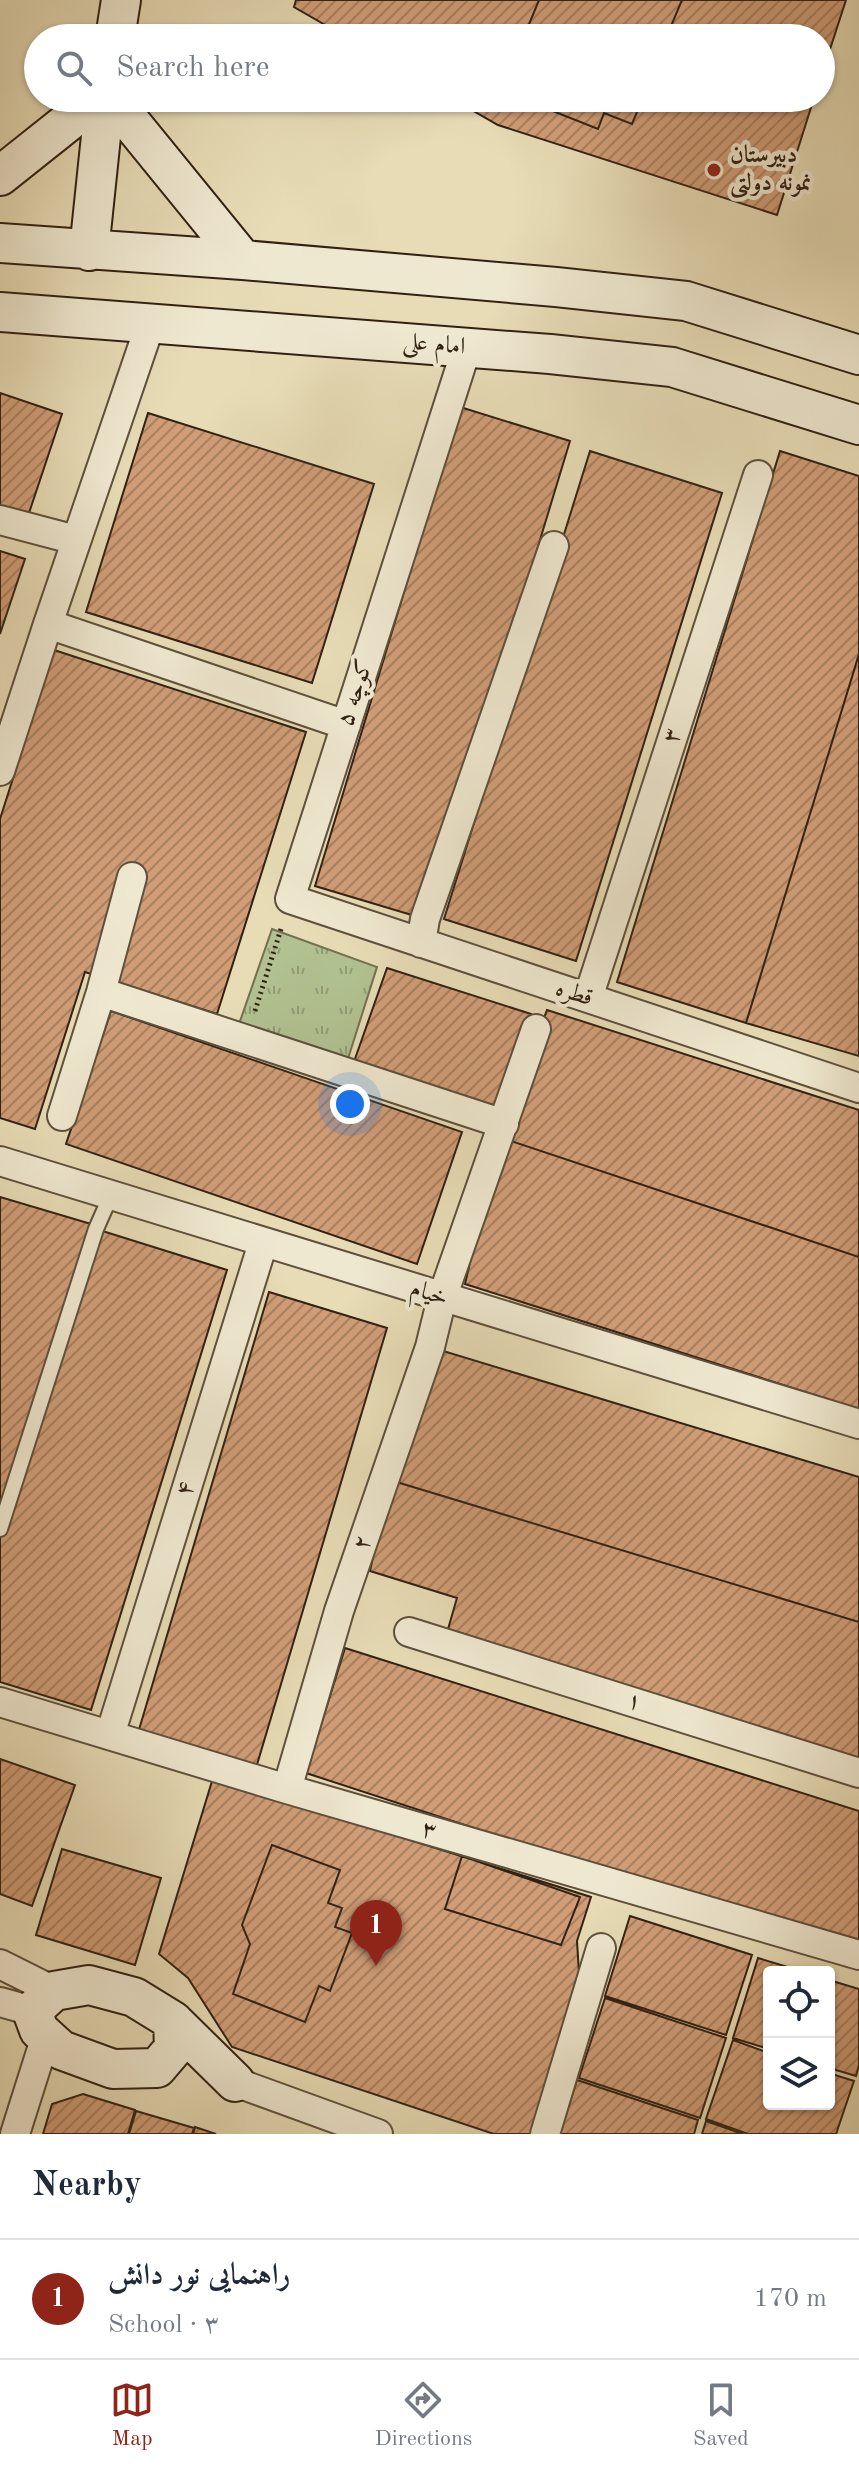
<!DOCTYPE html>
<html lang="en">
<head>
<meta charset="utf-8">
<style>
	body { margin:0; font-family:"Old Standard TT",Amiri,serif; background:#f6f6f7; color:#1f2937 }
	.controls { position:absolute; right:24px; bottom:24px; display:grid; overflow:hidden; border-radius:8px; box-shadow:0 2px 6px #0004 }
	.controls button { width:72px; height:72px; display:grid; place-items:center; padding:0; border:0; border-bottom:2px solid #e0e1e3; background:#fff; color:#1f2937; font:40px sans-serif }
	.you { position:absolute; left:350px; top:1104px; width:28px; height:28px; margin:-20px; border:6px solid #fff; border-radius:50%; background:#1a73e8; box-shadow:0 0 0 12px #1a73e833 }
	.badge { display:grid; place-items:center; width:52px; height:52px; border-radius:50%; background:#8f2418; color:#fff; font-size:26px; font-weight:700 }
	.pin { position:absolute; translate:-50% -66px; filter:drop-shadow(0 2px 4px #0008) }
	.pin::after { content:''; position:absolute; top:42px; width:28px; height:24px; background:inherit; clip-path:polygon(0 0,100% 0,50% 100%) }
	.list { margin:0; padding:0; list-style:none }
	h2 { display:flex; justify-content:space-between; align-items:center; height:104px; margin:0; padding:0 32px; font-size:34px }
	h2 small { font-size:26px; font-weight:400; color:#747a83 }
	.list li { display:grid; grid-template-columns:52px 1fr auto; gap:24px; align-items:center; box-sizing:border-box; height:120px; padding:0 32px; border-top:2px solid #e0e1e3 }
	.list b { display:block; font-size:30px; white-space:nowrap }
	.list p { margin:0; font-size:26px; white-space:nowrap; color:#747a83 }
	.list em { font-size:26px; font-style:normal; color:#747a83 }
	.icon { flex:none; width:44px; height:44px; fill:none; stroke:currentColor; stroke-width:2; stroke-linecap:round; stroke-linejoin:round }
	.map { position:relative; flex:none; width:859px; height:2134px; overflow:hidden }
	.search { position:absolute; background:#fff; box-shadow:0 2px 6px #0004; left:24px; right:24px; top:24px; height:88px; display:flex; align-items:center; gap:20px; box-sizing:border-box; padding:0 28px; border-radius:44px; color:#747a83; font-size:30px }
	.sheet { height:224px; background:#fff }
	nav { display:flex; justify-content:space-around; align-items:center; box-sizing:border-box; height:112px; border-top:2px solid #e0e1e3; background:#fff; font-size:22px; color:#747a83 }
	nav a { display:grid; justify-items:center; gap:4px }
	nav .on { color:#8f2418 }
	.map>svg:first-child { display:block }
	.grass { fill:url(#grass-tufts); stroke:#717152; stroke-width:2 }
	.building { fill:url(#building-hatch); stroke:#312113; stroke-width:2 }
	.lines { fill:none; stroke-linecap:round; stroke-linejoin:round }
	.lane-casing { stroke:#5e503c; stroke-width:18 }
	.street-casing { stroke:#5e503c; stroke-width:32 }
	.secondary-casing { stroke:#312113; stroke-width:42 }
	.path { stroke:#312113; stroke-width:5; stroke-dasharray:2 4; stroke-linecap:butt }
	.lane { stroke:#efe8d0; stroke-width:14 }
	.street { stroke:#efe8d0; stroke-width:28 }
	.secondary { stroke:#efe8d0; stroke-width:38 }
	.poi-dot { fill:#8f2418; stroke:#efe8d0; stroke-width:3 }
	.labels { text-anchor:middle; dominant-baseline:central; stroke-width:8; stroke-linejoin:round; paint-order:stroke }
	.poi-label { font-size:24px; font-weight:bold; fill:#312113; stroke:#efe8d0; text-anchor:start }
	.street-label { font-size:24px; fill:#312113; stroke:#efe8d0 }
</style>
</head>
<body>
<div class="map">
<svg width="859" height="2134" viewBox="0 0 859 2134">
	<defs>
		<pattern id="grass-tufts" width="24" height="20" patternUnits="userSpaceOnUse" patternTransform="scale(2)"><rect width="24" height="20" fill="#b1c191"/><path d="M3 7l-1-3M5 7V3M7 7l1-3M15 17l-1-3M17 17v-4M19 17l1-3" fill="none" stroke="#919c75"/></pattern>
		<pattern id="building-hatch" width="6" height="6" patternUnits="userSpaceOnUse" patternTransform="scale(2)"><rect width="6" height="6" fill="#d09d77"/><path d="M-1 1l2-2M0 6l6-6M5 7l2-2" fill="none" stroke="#a98060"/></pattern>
	</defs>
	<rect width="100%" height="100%" fill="#e7dcb6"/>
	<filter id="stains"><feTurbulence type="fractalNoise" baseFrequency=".0025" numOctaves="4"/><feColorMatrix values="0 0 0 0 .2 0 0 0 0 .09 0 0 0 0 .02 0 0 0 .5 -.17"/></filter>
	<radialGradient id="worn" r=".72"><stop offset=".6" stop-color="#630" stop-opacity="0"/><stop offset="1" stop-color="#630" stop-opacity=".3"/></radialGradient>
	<path class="grass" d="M272 929 377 967 346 1065 238 1027Z"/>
	<path class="building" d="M296 0H846L821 77V38H348L294 7Z
		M539 0H682L666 38H535L525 34Z
		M451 98H814L777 215 498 125Z
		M538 98H643L632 124 604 113 598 129 535 104Z
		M0 393 62 414 25 525 0 517Z
		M460 407 570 441 425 919 315 886Z
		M148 413 374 484 312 683 86 612Z
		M590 451 722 493 576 961 444 919Z
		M780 451 859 476V654L746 1023 617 982Z
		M0 551 25 559 0 634Z
		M54 650 306 732 217 1014 85 972 35 1129 0 1118V819Z
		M859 654V1056L746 1023Z
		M387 968 531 1014 504 1124 350 1073Z
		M547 1010 859 1110V1257L499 1137Z
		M111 1011 462 1132 417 1264 66 1144Z
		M499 1137 859 1257V1409L465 1284Z
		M0 1197 91 1224 0 1529Z
		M96 1229 227 1270 91 1710 0 1682V1536Z
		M269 1292 387 1328 256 1768 138 1733Z
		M430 1347 859 1477V1622L390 1480Z
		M390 1480 859 1622V1758L448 1629 457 1598 370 1571Z
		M345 1648 859 1811V1954L306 1773Z
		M0 1759 75 1785 32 1906 0 1894Z
		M213 1778 591 1897 577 1941 580 1988 533 2134H494L232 2047 188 1978 159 1954Z
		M272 1845 340 1870 328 1903 342 1908 335 1927 352 1933 330 1991 319 1986 305 2022 233 1994 250 1944 242 1925Z
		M62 1849 161 1878 135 1965 36 1935Z
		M462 1856 580 1897 561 1945 445 1909Z
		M630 1916 752 1955 726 2035 605 1996Z
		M758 1958 804 1972H769V2049L733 2038Z
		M829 1980 859 1989V2065L856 2076 829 2068Z
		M605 1998 726 2038 700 2118 579 2078Z
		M733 2040 769 2053V2104H829V2073L854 2081 836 2134H748L706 2119Z
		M577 2080 698 2120 694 2134H560Z
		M83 2094 135 2110 128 2134H43L52 2104Z
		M136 2111 194 2128 192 2134H129Z
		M706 2121 743 2134H702Z
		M195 2127 216 2134H193Z"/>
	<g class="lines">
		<defs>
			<path id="lane" d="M0 1529 96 1229 111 1195"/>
			<path id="street" d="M467 347 290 899 859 1088
				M0 520 76 540
				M48 624 346 725
				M0 771 48 624 151 322
				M421 943 425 919 554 546
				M101 992 504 1124
				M588 998 758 475
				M62 1116 101 992 132 877
				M0 1161 859 1424
				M409 1632 859 1773
				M0 1702 287 1789 859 1955
				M110 1735 263 1243
				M287 1789 339 1611 430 1347 442 1298 536 1029
				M0 1964 54 1991
				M0 2002 32 2011
				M235 2082 378 2134
				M15 2134 46 2036
				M545 2134 601 1948"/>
			<path id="secondary" d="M115 38 121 0
				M111 98 243 260
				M0 176 98 98
				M0 243 243 260 556 287 686 301 859 355
				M89 251 105 98
				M0 312 550 354 672 367 859 425
				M89 1985 134 1997 173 2021 174 2048 157 2068 113 2069 61 2050 39 2030 32 2011 54 1991Z
				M173 2021 235 2082"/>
		</defs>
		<use href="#lane" class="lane-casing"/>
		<use href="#street" class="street-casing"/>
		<use href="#secondary" class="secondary-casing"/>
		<path class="path" d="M255 1011 281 929"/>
		<use href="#lane" class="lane"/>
		<use href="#street" class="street"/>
		<use href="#secondary" class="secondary"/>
	</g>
	<circle class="poi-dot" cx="714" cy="170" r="8"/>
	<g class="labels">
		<g class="poi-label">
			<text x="730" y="156">دبیرستان<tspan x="730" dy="28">نمونه دولتی</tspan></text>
		</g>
		<g class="street-label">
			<text transform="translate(434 345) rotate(5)">امام علی</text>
			<text transform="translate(356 693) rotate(-72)">کوچه ۵</text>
			<text transform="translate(673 736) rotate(-72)">۳</text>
			<text transform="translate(574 994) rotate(18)">قطره</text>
			<text transform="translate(429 1294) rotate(17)">خیام</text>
			<text transform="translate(186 1489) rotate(-73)">۴</text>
			<text transform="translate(363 1543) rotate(-71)">۲</text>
			<text transform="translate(634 1702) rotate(17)">۱</text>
			<text transform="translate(429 1831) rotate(16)">۳</text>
		</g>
	</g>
	<rect width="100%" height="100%" filter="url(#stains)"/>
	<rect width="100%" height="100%" fill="url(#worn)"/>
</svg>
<div class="controls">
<button><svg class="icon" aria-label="locate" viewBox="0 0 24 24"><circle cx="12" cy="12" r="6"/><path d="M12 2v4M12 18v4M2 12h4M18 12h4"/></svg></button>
<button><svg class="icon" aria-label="layers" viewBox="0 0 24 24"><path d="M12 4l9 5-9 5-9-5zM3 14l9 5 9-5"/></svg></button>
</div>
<div class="you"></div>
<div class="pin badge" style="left:376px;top:1966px">1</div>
<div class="search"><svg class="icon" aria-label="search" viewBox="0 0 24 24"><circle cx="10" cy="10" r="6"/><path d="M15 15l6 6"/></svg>Search here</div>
</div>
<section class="sheet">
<h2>Nearby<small></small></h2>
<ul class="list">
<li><span class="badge">1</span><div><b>راهنمایی نور دانش</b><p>School · ۳</p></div><em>170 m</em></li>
</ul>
</section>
<nav>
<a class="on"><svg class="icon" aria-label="map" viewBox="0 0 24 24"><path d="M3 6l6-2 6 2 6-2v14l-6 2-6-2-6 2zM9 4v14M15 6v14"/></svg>Map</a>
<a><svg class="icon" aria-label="directions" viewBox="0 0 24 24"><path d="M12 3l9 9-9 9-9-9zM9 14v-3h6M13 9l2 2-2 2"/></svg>Directions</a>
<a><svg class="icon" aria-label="saved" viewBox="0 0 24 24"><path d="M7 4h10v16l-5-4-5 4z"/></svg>Saved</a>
</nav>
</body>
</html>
